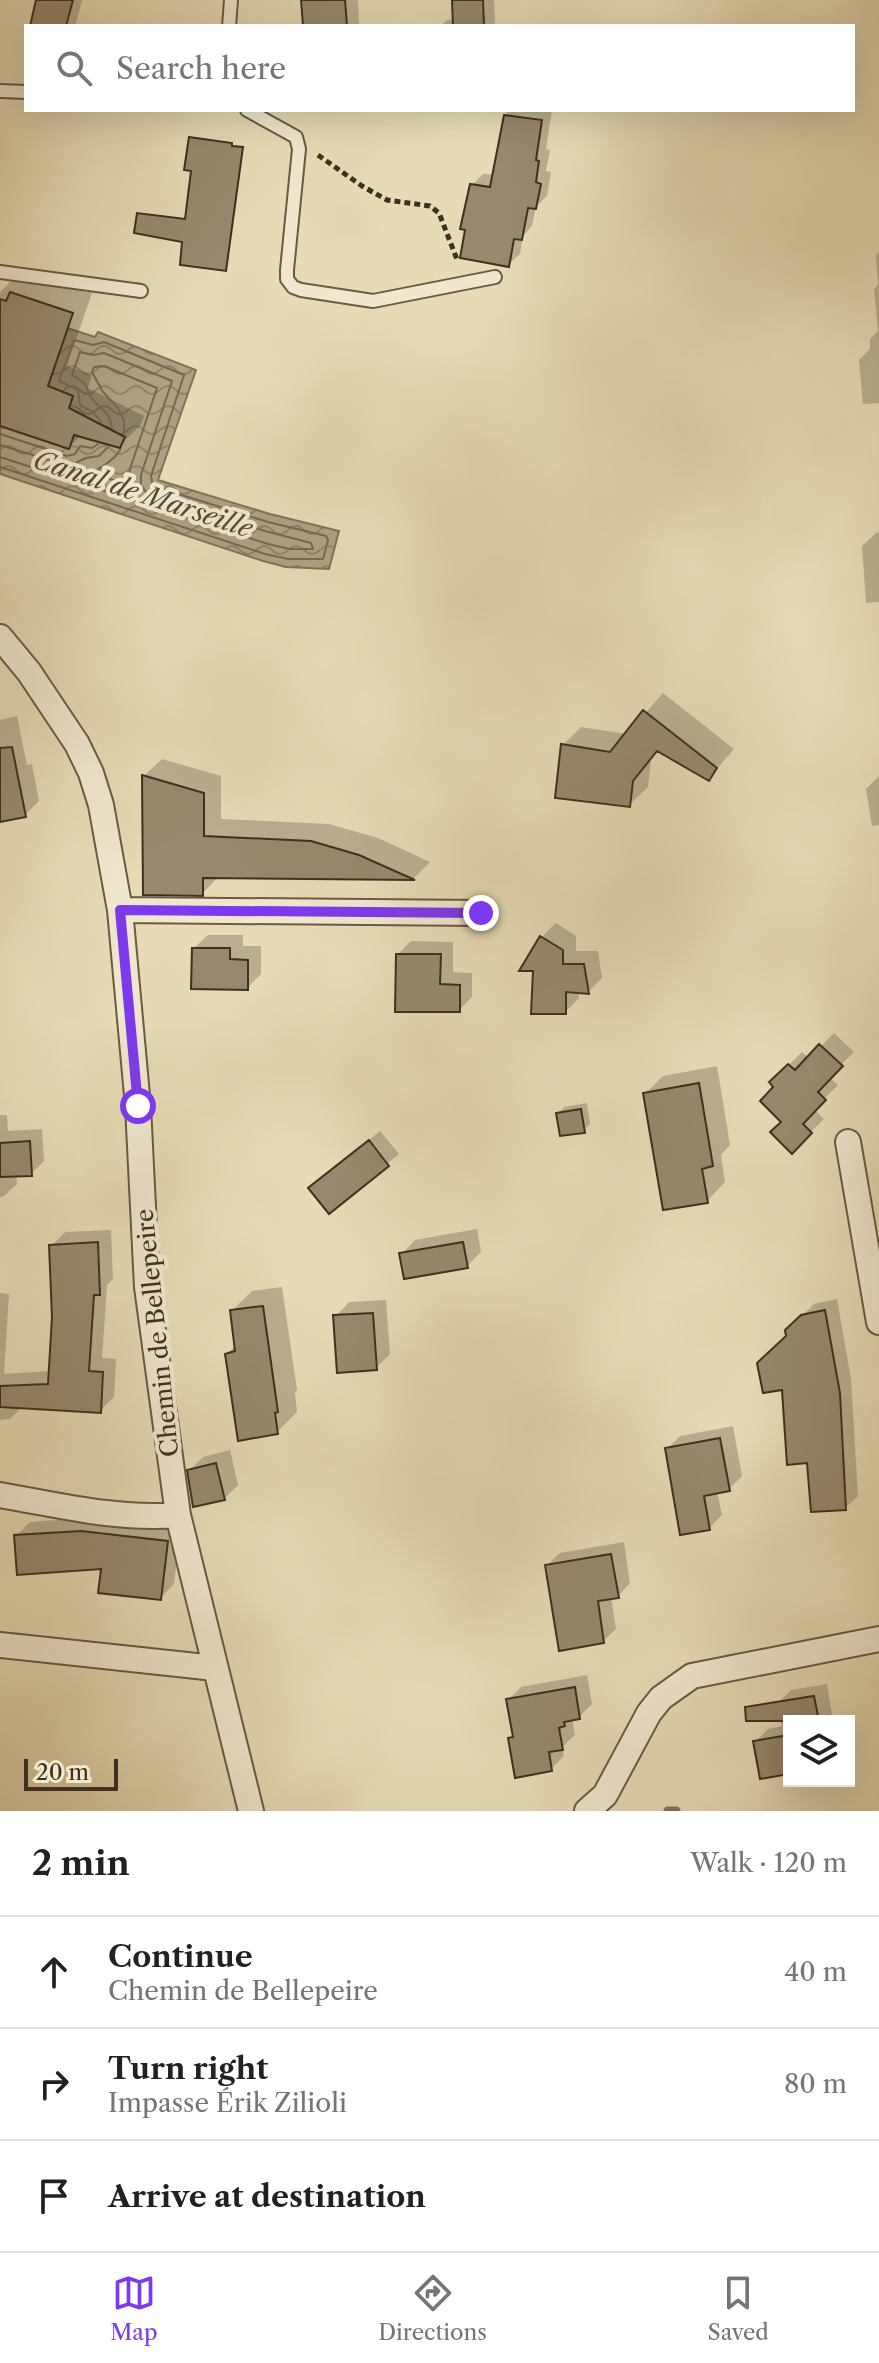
<!DOCTYPE html>
<html lang="en">
<head>
<meta charset="utf-8">
<style>
	body { margin:0; font-family:"Libre Caslon Text",serif; background:#f6f6f6; color:#202124 }
	.controls { position:absolute; right:24px; bottom:24px; display:grid; overflow:hidden; border-radius:0px; box-shadow:0 8px 32px #0002 }
	.controls button { width:72px; height:72px; display:grid; place-items:center; padding:0; border:0; border-bottom:2px solid #e0e0e0; background:#fff; color:#202124; font:40px sans-serif }
	.scale { position:absolute; left:24px; bottom:20px; width:94px; box-sizing:border-box; padding-left:8px; border:4px solid #3f301f; border-top:0; font-size:22px; line-height:28px; white-space:nowrap; color:#3f301f; -webkit-text-stroke:6px #efe8cf; paint-order:stroke }
	.stop { position:absolute; width:24px; height:24px; margin:-18px; border:6px solid #7c3aed; border-radius:50%; background:#fff }
	.stop.end { background:#7c3aed; border-color:#fff; box-shadow:0 2px 8px #0008 }
	.list { margin:0; padding:0; list-style:none }
	h2 { display:flex; justify-content:space-between; align-items:center; height:104px; margin:0; padding:0 32px; font-size:34px }
	h2 small { font-size:26px; font-weight:400; color:#757577 }
	.list li { display:grid; grid-template-columns:52px 1fr auto; gap:24px; align-items:center; box-sizing:border-box; height:112px; padding:0 32px; border-top:2px solid #e0e0e0 }
	.list b { display:block; font-size:30px; white-space:nowrap }
	.list p { margin:0; font-size:26px; white-space:nowrap; color:#757577 }
	.list em { font-size:26px; font-style:normal; color:#757577 }
	.icon { flex:none; width:44px; height:44px; fill:none; stroke:currentColor; stroke-width:2; stroke-linecap:round; stroke-linejoin:round }
	.map { position:relative; flex:none; width:879px; height:1811px; overflow:hidden }
	.search { position:absolute; background:#fff; box-shadow:0 8px 32px #0002; left:24px; right:24px; top:24px; height:88px; display:flex; align-items:center; gap:20px; box-sizing:border-box; padding:0 28px; border-radius:0px; color:#757577; font-size:30px }
	.sheet { height:440px; background:#fff }
	nav { display:flex; justify-content:space-around; align-items:center; box-sizing:border-box; height:112px; border-top:2px solid #e0e0e0; background:#fff; font-size:22px; color:#757577 }
	nav a { display:grid; justify-items:center; gap:4px }
	nav .on { color:#7c3aed }
	.map>svg:first-child { display:block }
	.water { fill:url(#water-waves); stroke:#81745a; stroke-width:2 }
	.shadow { fill:#0003 }
	.lines { fill:none; stroke-linecap:round; stroke-linejoin:round }
	.shore { stroke:#766850; stroke-width:2 }
	.stream { stroke:#81745a; stroke-width:9 }
	.building { fill:#96896d; stroke:#3f301f; stroke-width:2 }
	.lane-casing { stroke:#695b44; stroke-width:16 }
	.street-casing { stroke:#695b44; stroke-width:28 }
	.path { stroke:#3f301f; stroke-width:5; stroke-dasharray:6 4; stroke-linecap:butt }
	.lane { stroke:#efe8cf; stroke-width:12 }
	.street { stroke:#efe8cf; stroke-width:24 }
	.route { stroke:#7c3aed; stroke-width:10 }
	.labels { text-anchor:middle; dominant-baseline:central; stroke-width:8; stroke-linejoin:round; paint-order:stroke }
	.street-label { font-size:24px; fill:#3f301f; stroke:#efe8cf }
	.water-label { font-size:26px; font-style:italic; fill:#5a4c38; stroke:#efe8cf }
</style>
</head>
<body>
<div class="map">
<svg width="879" height="1811" viewBox="0 0 879 1811">
	<defs>
		<pattern id="water-waves" width="16" height="10" patternUnits="userSpaceOnUse" patternTransform="scale(2)"><rect width="16" height="10" fill="#ada182"/><path d="M0 5q4-4 8 0t8 0" fill="none" stroke="#8e846a"/></pattern>
	</defs>
	<rect width="100%" height="100%" fill="#e6dbb5"/>
	<filter id="stains"><feTurbulence type="fractalNoise" baseFrequency=".0025" numOctaves="4"/><feColorMatrix values="0 0 0 0 .2 0 0 0 0 .09 0 0 0 0 .02 0 0 0 .5 -.17"/></filter>
	<radialGradient id="worn" r=".72"><stop offset=".6" stop-color="#630" stop-opacity="0"/><stop offset="1" stop-color="#630" stop-opacity=".3"/></radialGradient>
	<path class="water" d="M67 328 95 337 98 332 196 370 158 480 270 514 339 531 329 569 286 567 263 561 0 474V426L69 449 74 435 92 440 69 408 73 396 48 386Z"/>
	<path class="shadow" d="M39 0H82L76 23 73 26H32Z
		M303 0H358L359 26H305Z
		M454 0H494L495 26H441L447 20 455 19Z
		M507 110H552L546 149 550 150 546 171 551 172 547 196 536 206 532 226 523 236 520 254 508 265 472 185 483 174 494 175Z
		M879 252V403L863 404 859 360 870 349V339L878 331 874 289 878 285 876 255Z
		M32 272 92 293 67 366 92 375 88 388 144 416 140 426 119 446 81 435 69 447 0 424V292L15 277Z
		M879 532V602L866 603 862 546 876 533Z
		M663 693 734 749 709 778 659 750 651 760 648 787 629 805 563 745 581 727 627 734Z
		M17 716 27 765 32 764 39 801 25 815 0 820V720Z
		M162 759 221 776V819L329 824 378 838 430 862 414 878 219 876 202 894 144 776Z
		M879 776V825L872 826 866 789Z
		M556 923 576 936V951H598L602 978 588 992 579 991V998L565 1012 535 969H522L542 937Z
		M208 935H243V946H261V974L247 988 194 948Z
		M411 941 453 942V972L472 973V997L459 1010 398 954Z
		M834 1033 854 1052 829 1077 838 1085 814 1109 824 1119 792 1151 776 1087 771 1082 802 1052 809 1058Z
		M717 1066 730 1145 721 1155 725 1182 707 1201 645 1094 663 1076Z
		M587 1103 590 1124 584 1131 558 1113 564 1107Z
		M0 1115H7L8 1131 42 1129 44 1161 31 1174 16 1175 17 1184 4 1196 0 1197Z
		M380 1131 399 1154 329 1211 311 1188Z
		M477 1229 481 1252 467 1266 402 1254 415 1240Z
		M111 1230 113 1279 107 1285 102 1358 116 1359 114 1397 100 1411 22 1407 10 1419 0 1420V1293L9 1294 4 1374 50 1371 54 1317 51 1246 65 1232Z
		M282 1287 297 1390 295 1393 297 1412 277 1432 227 1354 236 1345 232 1311 252 1291Z
		M837 1299 851 1379 858 1496 845 1508 809 1460 787 1331 814 1304Z
		M386 1300 390 1354 376 1368 336 1316 349 1302Z
		M733 1426 742 1476 729 1489 717 1491 722 1515 709 1528 667 1449 680 1436Z
		M230 1450 238 1485 224 1499 189 1471 203 1457Z
		M96 1517 181 1527 174 1584 160 1598 103 1567 16 1536 30 1522Z
		M624 1542 630 1583 618 1596 611 1597 616 1629 603 1641 547 1565 560 1553Z
		M587 1675 592 1704 579 1717 572 1718 575 1735 562 1747 564 1756 551 1769 510 1738 514 1735 508 1700 521 1687Z
		M827 1684 833 1721H789V1772L756 1741 768 1729 782 1726 778 1703 791 1690Z"/>
	<g class="lines">
		<path class="shore" d="M0 434 67 456 75 454 80 446 92 448 98 444
			M0 445 69 466 86 458 99 456 108 447
			M120 450C114 462 100 465 96 473L125 485 128 482 130 469 157 388 104 366 94 367 92 372 103 392 118 408 124 421V434
			M0 457 268 544 290 549H313L311 543 265 531 147 493 141 485V475L172 381 104 353 93 355 80 352 72 375C93 387 83 388 93 400 103 412 109 411 112 428
			M0 467 265 554 288 559H323L328 540 326 536 268 522 153 486 151 476 184 375 104 342 93 345 74 340 59 381 78 390 80 405 93 412 101 422"/>
		<path class="stream" d="M668 1811H676"/>
	</g>
	<path class="building" d="M36 0H73L66 26H30Z
		M301 0H345L347 26H303Z
		M452 0H483L484 26H453Z
		M504 115 542 120 536 160 539 161 536 182 541 184 536 209 528 208 522 240 514 239 509 267 460 258 465 230 460 229 470 184 490 187Z
		M189 137 232 143V146L243 147 226 271 180 265 182 242 134 233 137 213 185 219 191 171 184 170Z
		M10 292 73 313 48 386 73 396 69 408 125 437 120 448 74 435 69 449 0 426V299L6 301Z
		M643 710 717 768 709 781 657 751 633 781 630 807 555 798 561 744 610 752Z
		M12 747 26 817 0 822V748Z
		M142 775 204 793V836L311 841 359 855 415 880 203 878V896L143 895Z
		M540 936 563 950V964H584L589 994 566 992V1014H531L533 971H519Z
		M192 948H230V959L248 960V990L191 989Z
		M396 954H441L440 984 460 985V1012H395Z
		M819 1044 843 1066 818 1092 826 1100 803 1124 812 1133 792 1154 770 1132 781 1122 760 1101 773 1087 769 1082 788 1064 795 1070Z
		M699 1083 713 1166 702 1169 708 1203 663 1210 643 1093Z
		M581 1109 585 1133 560 1136 556 1113Z
		M369 1140 389 1166 329 1214 308 1188Z
		M30 1141 32 1176 0 1177V1143Z
		M98 1242 100 1295H94L89 1371 103 1372 101 1413 0 1407V1386L48 1384 52 1317 49 1245Z
		M463 1242 468 1268 404 1279 399 1253Z
		M263 1306 278 1412 275 1413 278 1434 238 1441 225 1354 235 1351 230 1310Z
		M825 1310 840 1393 846 1510 811 1512 807 1463 787 1465 782 1390 763 1393 757 1363 786 1336 785 1330 801 1315Z
		M373 1313 377 1370 337 1373 333 1315Z
		M720 1438 730 1491 704 1496 710 1530 680 1535 665 1448Z
		M216 1463 225 1500 193 1507 187 1470Z
		M81 1531 168 1541 161 1600 98 1593 101 1569 17 1575 14 1535Z
		M611 1554 619 1598 598 1601 604 1643 559 1651 545 1565Z
		M575 1687 580 1719 564 1722 565 1726 559 1728 563 1750 549 1752 552 1771 515 1778 508 1738 513 1737 506 1699Z
		M814 1696 819 1721H746L745 1707Z
		M789 1735V1774L760 1779 753 1741Z"/>
	<g class="lines">
		<defs>
			<path id="lane" d="M229 26 231 0
				M0 91 26 92
				M247 110 296 137 299 149 287 270V279L293 287 301 290 373 301 495 277
				M0 272 141 291"/>
			<path id="street" d="M0 637 29 672 77 744 91 773 101 805 120 910 138 1106 147 1287 178 1515 251 1811
				M120 910 481 913
				M848 1142 879 1322
				M0 1495C59 1505 117 1520 178 1515
				M0 1645 215 1668
				M587 1811 605 1795 649 1713 661 1698 692 1676 879 1639"/>
		</defs>
		<use href="#lane" class="lane-casing"/>
		<use href="#street" class="street-casing"/>
		<path class="path" d="M318 155 362 186 387 200 430 206 439 213 458 262"/>
		<use href="#lane" class="lane"/>
		<use href="#street" class="street"/>
	</g>
	<g class="lines">
		<path class="route" d="M138 1106 120 910 481 913"/>
	</g>
	<g class="labels">
		<g class="street-label">
			<text transform="translate(157 1333) rotate(-96)">Chemin de Bellepeire</text>
		</g>
		<g class="water-label">
			<text transform="translate(143 494) rotate(18)">Canal de Marseille</text>
		</g>
	</g>
	<rect width="100%" height="100%" filter="url(#stains)"/>
	<rect width="100%" height="100%" fill="url(#worn)"/>
</svg>
<div class="controls">
<button><svg class="icon" aria-label="layers" viewBox="0 0 24 24"><path d="M12 4l9 5-9 5-9-5zM3 14l9 5 9-5"/></svg></button>
</div>
<div class="scale">20 m</div>
<div class="stop" style="left:138px;top:1106px"></div>
<div class="stop end" style="left:481px;top:913px"></div>
<div class="search"><svg class="icon" aria-label="search" viewBox="0 0 24 24"><circle cx="10" cy="10" r="6"/><path d="M15 15l6 6"/></svg>Search here</div>
</div>
<section class="sheet">
<h2>2 min<small>Walk · 120 m</small></h2>
<ul class="list">
<li><svg class="icon" aria-label="ahead" viewBox="0 0 24 24"><path d="M12 20V5M6 11l6-6 6 6"/></svg><div><b>Continue</b><p>Chemin de Bellepeire</p></div><em>40 m</em></li>
<li><svg class="icon" aria-label="right" viewBox="0 0 24 24"><path d="M7 20v-9h11M14 6l5 5-5 5"/></svg><div><b>Turn right</b><p>Impasse Érik Zilioli</p></div><em>80 m</em></li>
<li><svg class="icon" aria-label="arrive" viewBox="0 0 24 24"><path d="M6 21V4h12l-3 4 3 4H6"/></svg><div><b>Arrive at destination</b></div></li>
</ul>
</section>
<nav>
<a class="on"><svg class="icon" aria-label="map" viewBox="0 0 24 24"><path d="M3 6l6-2 6 2 6-2v14l-6 2-6-2-6 2zM9 4v14M15 6v14"/></svg>Map</a>
<a><svg class="icon" aria-label="directions" viewBox="0 0 24 24"><path d="M12 3l9 9-9 9-9-9zM9 14v-3h6M13 9l2 2-2 2"/></svg>Directions</a>
<a><svg class="icon" aria-label="saved" viewBox="0 0 24 24"><path d="M7 4h10v16l-5-4-5 4z"/></svg>Saved</a>
</nav>
</body>
</html>
